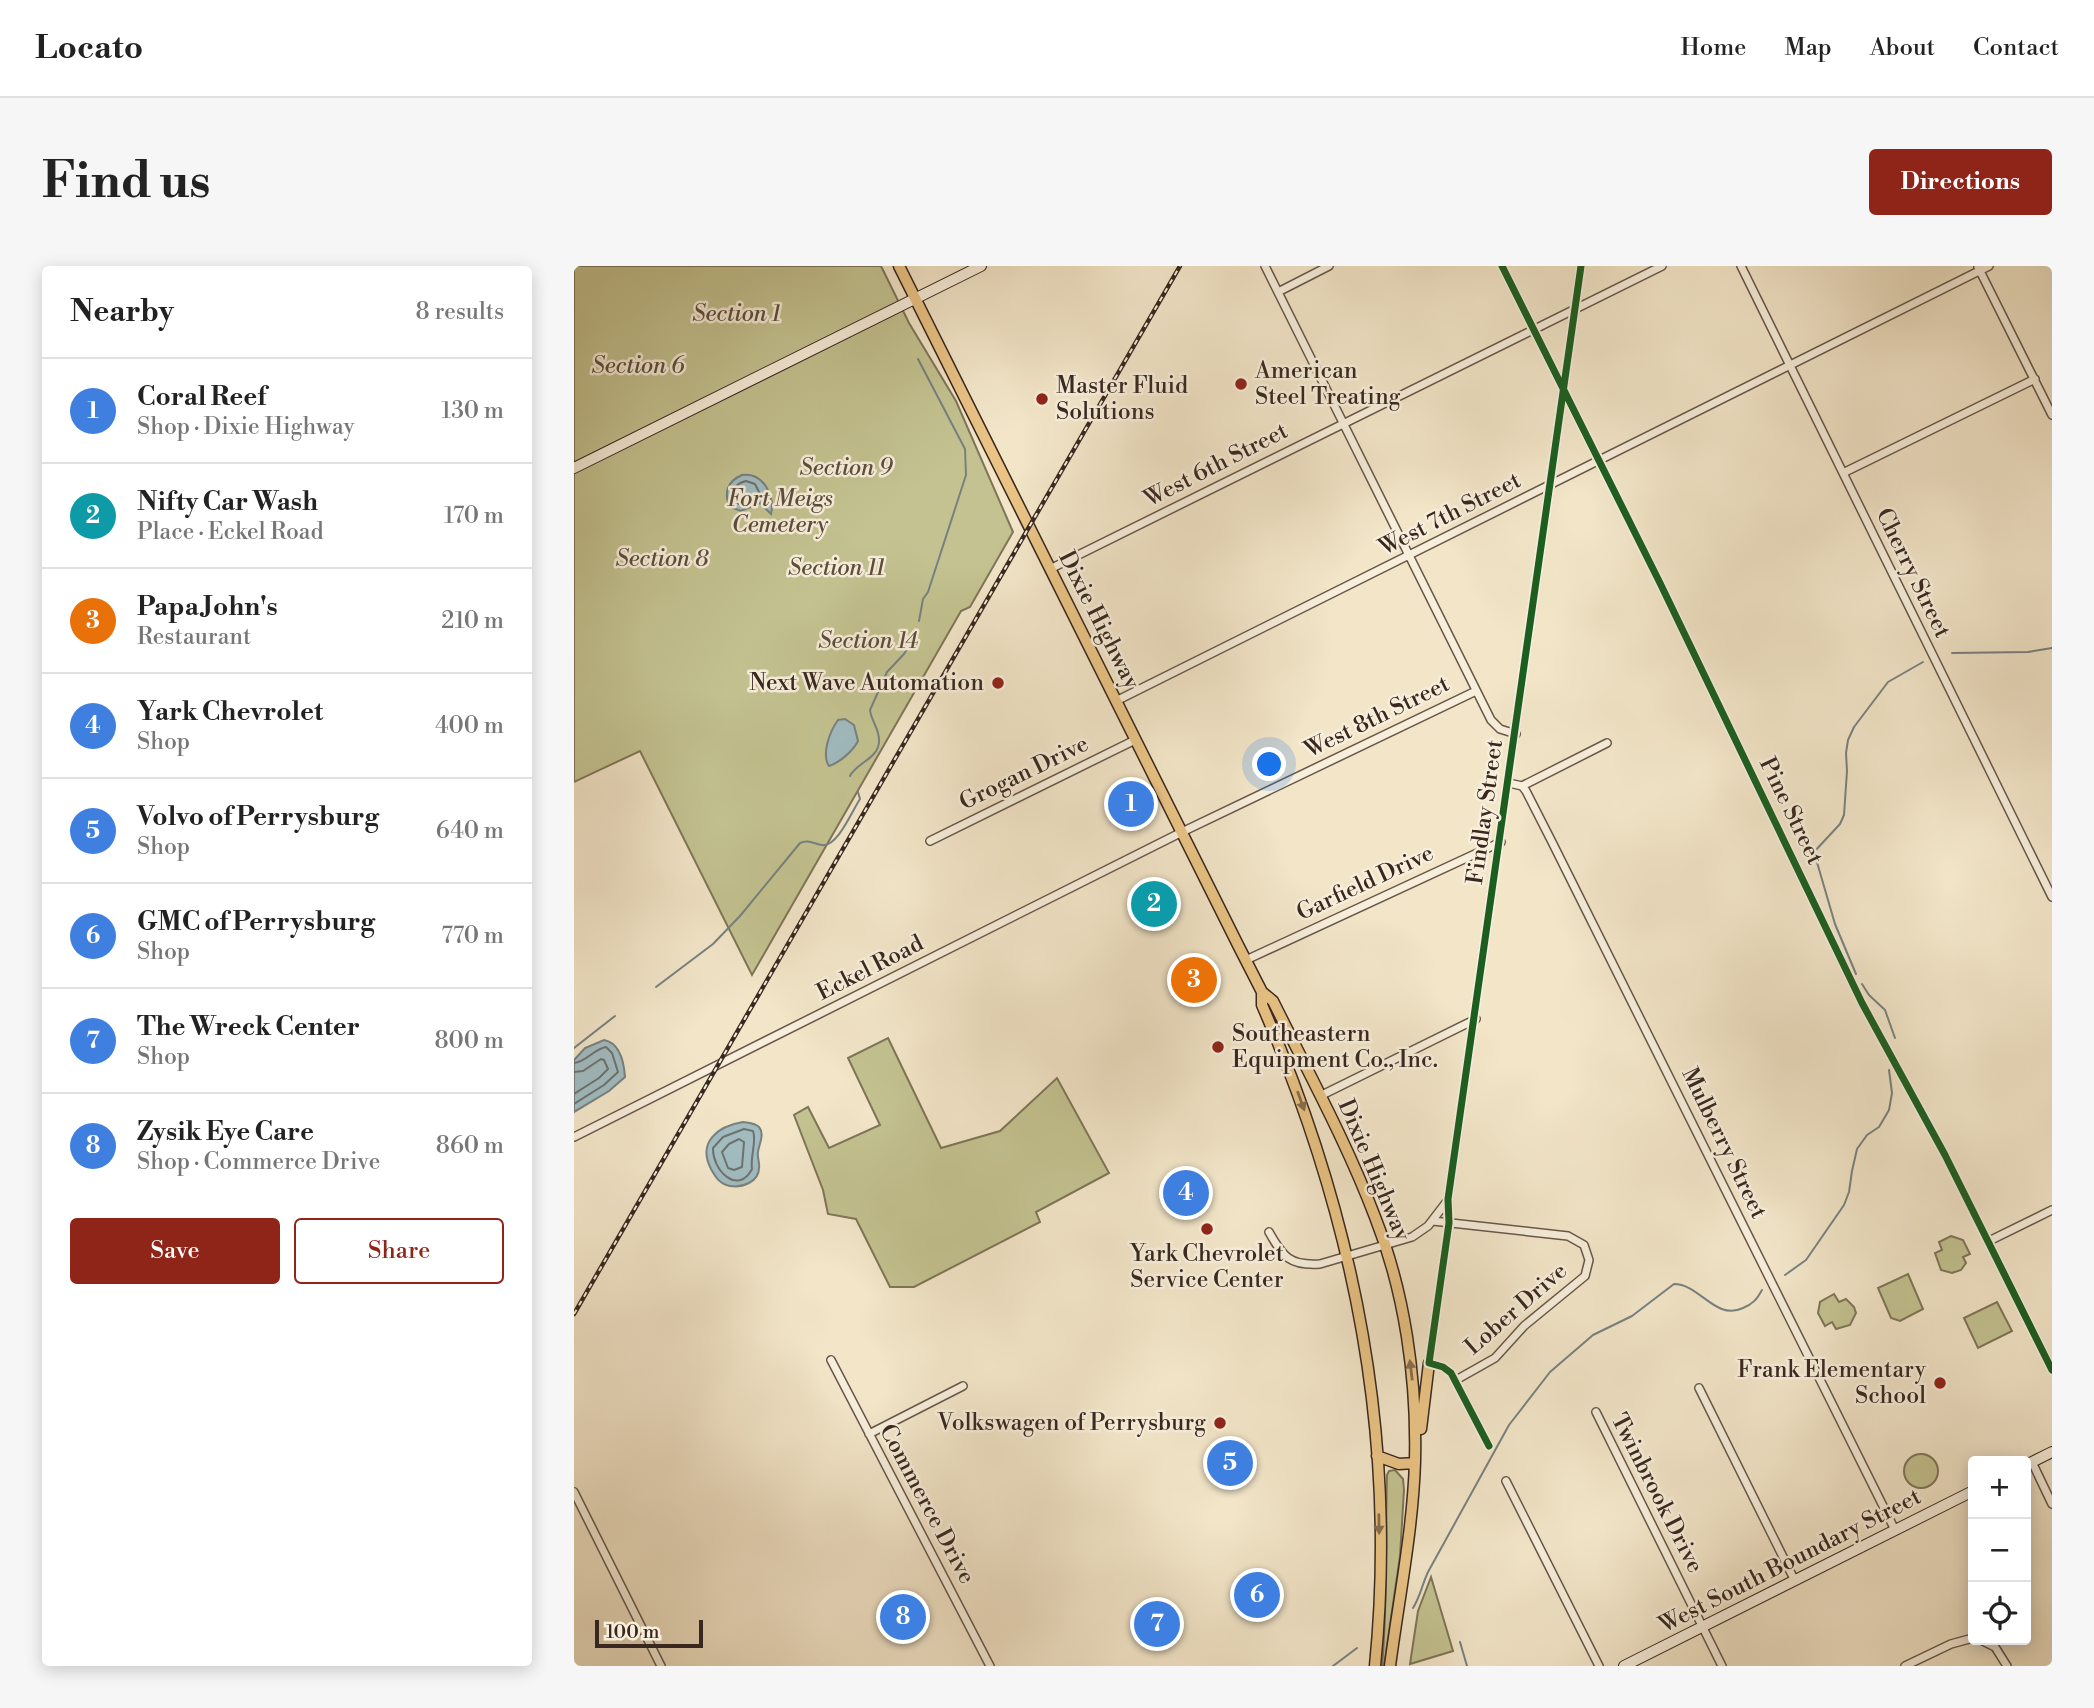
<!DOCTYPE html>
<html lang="en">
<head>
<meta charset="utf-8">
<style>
	body { margin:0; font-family:"Libre Bodoni",serif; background:#f6f6f6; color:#222 }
	.controls { position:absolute; right:21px; bottom:21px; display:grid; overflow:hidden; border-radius:7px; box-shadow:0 4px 18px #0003 }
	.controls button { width:63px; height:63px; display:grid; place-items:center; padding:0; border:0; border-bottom:2px solid #e0e0e0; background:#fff; color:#222; font:35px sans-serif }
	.scale { position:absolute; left:21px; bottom:18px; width:108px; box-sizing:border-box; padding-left:7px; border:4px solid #392820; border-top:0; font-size:19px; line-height:24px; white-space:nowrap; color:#392820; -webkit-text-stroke:5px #f7eedb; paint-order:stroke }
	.you { position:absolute; left:696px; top:499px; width:24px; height:24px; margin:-18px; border:5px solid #fff; border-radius:50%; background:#1a73e8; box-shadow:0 0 0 10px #1a73e833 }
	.badge { display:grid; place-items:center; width:46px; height:46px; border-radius:50%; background:#8f2418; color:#fff; font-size:23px; font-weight:700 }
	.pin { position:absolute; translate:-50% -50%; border:4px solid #fff; box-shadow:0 2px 7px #0006 }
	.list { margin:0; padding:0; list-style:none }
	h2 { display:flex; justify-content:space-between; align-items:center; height:91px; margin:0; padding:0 28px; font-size:30px }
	h2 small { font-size:23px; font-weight:400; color:#767676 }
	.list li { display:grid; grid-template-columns:46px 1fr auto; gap:21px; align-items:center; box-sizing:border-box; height:105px; padding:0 28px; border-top:2px solid #e0e0e0 }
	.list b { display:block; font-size:26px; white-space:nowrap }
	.list p { margin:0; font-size:23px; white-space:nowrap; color:#767676 }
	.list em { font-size:23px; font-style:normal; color:#767676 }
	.actions { display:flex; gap:14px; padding:21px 28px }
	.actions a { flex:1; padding:16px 0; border:2px solid #8f2418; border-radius:7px; text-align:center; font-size:24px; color:#8f2418 }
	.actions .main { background:#8f2418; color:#fff }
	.icon { flex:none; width:38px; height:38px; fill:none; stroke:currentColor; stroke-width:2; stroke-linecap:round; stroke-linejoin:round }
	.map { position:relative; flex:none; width:1478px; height:1400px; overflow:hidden; border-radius:7px }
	header { display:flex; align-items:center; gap:42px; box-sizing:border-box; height:98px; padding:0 35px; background:#fff; border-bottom:2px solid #e0e0e0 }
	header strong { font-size:33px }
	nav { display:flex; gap:38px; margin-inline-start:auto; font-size:24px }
	.intro { display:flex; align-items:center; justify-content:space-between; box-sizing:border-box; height:168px; padding:0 42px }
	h1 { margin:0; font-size:49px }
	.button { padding:18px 32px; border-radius:7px; background:#8f2418; color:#fff; font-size:24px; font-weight:700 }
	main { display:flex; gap:42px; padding:0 42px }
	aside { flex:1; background:#fff; border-radius:7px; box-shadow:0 4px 18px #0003 }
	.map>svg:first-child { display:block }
	.green { fill:#c3c290; stroke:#7e7558; stroke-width:2 }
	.water { fill:#a1bcc1; stroke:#778181; stroke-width:2 }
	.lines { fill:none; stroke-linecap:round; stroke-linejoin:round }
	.shore { stroke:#6d7270; stroke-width:2 }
	.stream { stroke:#778181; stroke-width:2 }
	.street-casing { stroke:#67574a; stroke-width:10 }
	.secondary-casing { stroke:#392820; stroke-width:12 }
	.primary-casing { stroke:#392820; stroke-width:13 }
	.street { stroke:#f7eedb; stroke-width:7 }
	.secondary { stroke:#f7eedb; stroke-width:10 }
	.primary { stroke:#e9c284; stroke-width:10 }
	.rail-casing { stroke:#392820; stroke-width:4.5 }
	.rail { stroke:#f7eedb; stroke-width:2; stroke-dasharray:5; stroke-linecap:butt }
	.cycleway-casing { stroke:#f7eedb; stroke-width:11 }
	.cycleway { stroke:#1b5e20; stroke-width:7 }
	.oneway { fill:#886d4d }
	.poi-dot { fill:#8f2418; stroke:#f7eedb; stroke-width:2.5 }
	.labels { text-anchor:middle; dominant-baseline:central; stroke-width:5; stroke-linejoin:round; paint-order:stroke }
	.park-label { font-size:23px; font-style:italic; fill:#5c4e3c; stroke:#f7eedb }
	.poi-label { font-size:23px; fill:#392820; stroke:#f7eedb; text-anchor:start }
	.street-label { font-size:23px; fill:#392820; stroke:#f7eedb }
</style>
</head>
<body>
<header>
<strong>Locato</strong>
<nav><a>Home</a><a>Map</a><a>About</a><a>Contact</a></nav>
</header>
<div class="intro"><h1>Find us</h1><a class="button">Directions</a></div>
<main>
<aside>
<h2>Nearby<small>8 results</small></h2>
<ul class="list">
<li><span class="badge" style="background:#3f7fe0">1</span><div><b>Coral Reef</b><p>Shop · Dixie Highway</p></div><em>130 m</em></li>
<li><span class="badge" style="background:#0f9aa8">2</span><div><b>Nifty Car Wash</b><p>Place · Eckel Road</p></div><em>170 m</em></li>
<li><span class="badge" style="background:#e8710a">3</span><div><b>Papa John's</b><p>Restaurant</p></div><em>210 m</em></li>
<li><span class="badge" style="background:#3f7fe0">4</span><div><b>Yark Chevrolet</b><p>Shop</p></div><em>400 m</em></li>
<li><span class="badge" style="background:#3f7fe0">5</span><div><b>Volvo of Perrysburg</b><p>Shop</p></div><em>640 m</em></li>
<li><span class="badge" style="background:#3f7fe0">6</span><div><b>GMC of Perrysburg</b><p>Shop</p></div><em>770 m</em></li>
<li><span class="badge" style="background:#3f7fe0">7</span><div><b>The Wreck Center</b><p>Shop</p></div><em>800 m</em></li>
<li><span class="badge" style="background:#3f7fe0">8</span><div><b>Zysik Eye Care</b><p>Shop · Commerce Drive</p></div><em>860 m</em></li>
</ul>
<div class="actions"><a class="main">Save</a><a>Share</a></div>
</aside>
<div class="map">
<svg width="1478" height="1400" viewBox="0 0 1478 1400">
	<rect width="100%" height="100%" fill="#f2e5c8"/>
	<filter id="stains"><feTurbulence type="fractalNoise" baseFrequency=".00286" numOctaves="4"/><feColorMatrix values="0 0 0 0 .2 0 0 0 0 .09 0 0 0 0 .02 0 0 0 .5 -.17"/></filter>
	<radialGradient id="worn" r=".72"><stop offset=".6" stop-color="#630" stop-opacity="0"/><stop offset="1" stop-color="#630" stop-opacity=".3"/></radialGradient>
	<path class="green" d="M0 0H307L335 57 382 135 439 266 396 341 387 345 178 709 66 485 0 516Z
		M314 772 367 882 426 865 483 812 535 907 462 946 466 956 340 1021H316L282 953 254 948 249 924 220 849 234 841 255 882 306 859 274 792Z
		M1377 970 1389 974 1396 988 1389 991 1392 997 1387 1004 1378 1007 1367 1004 1361 987 1368 984 1365 976Z
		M1334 1008 1349 1043 1326 1055 1317 1052 1304 1022Z
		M1260 1028 1265 1036 1272 1033 1280 1041 1282 1047 1276 1059 1262 1063 1258 1056 1251 1060 1244 1047 1246 1036Z
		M1423 1036 1438 1065 1404 1082 1390 1052Z
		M1330 1205a17 17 0 1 1 34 0a17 17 0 1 1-34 0Z
		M821 1204 829 1213 830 1224 826 1290 810 1400H808C814 1336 811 1273 813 1209L815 1205Z
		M857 1311 879 1385 836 1398 844 1345Z"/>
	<path class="water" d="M168 209C189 206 201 229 197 248L186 237 167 245 156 241C149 226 154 215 168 209Z
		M271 453 280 459 284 475C279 485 265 497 255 500 247 488 256 465 264 454Z
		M30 774C46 777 50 797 51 811L35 825 0 846V794L11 782Z
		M169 856C174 857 181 857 185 861 191 868 185 878 184 886 183 892 186 897 185 902 185 916 168 922 156 920 146 918 142 912 137 903 123 876 144 860 169 856Z"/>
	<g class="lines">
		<path class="shore" d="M172 215 181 218 186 228 165 238 160 232C158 223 163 217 172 215Z
			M0 797C12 796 20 783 32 781L38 787 44 806 30 819 0 838
			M0 806 9 805 27 793 30 794 34 803 25 812 0 828
			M170 863 179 865C183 875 176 891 178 903 164 930 138 904 139 882L149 871Z
			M165 873 170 876 168 901 160 904 154 902 148 886 155 878Z"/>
		<path class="stream" d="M344 93 391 183 392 209 354 326 349 333 345 355
			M1378 387 1454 386 1478 382
			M276 510C282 497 304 493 305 476 306 463 297 455 296 444L313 406 330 388 341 370
			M1282 708 1261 658 1240 586 1266 558 1270 549 1273 505 1272 487 1274 474 1280 461 1314 416 1349 396
			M1288 718 1295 729 1311 744 1321 772
			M82 721 139 678 166 650 226 577C235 573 239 578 248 579 263 582 278 545 286 533L284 526
			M0 782 41 750
			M1211 1009 1232 994 1270 939 1275 926 1278 905 1283 883 1293 869 1305 861 1315 844 1318 827 1315 804
			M839 1342C846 1331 848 1319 854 1306L935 1159 976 1106 1019 1069 1058 1050 1100 1018C1126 1018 1141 1055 1169 1042 1179 1038 1183 1033 1188 1024
			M886 1376 893 1400
			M759 1400 783 1382"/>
		<defs>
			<path id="street" d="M691 0 917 454 926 463 942 468
				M928 0 1086 317 1288 737 1371 889 1478 1104
				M1167 0 1478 631
				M1404 1 1478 149
				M704 26 755 0
				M1269 207 1461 113
				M476 303 1088 0
				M542 435 1415 0
				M935 517 948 520 952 525 979 578 1321 1264
				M948 520 1033 477
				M356 575 561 474
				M672 694 927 576
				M746 830 902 753
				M0 871 608 566 902 425
				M859 955 994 970 1010 979 1015 994 1011 1010 950 1060 921 1092 882 1114
				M695 966C709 991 716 1000 746 998L838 971 854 960 874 934
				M1415 975 1478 944
				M257 1094 416 1400
				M1125 1122 1220 1313
				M1022 1146 1148 1400
				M295 1168 389 1120
				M915 1180 877 1107 869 1101 855 1097 875 957 874 933 1007 0
				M1458 1196 1478 1238
				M932 1215 1025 1400
				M0 1226 87 1400
				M1407 1374 1421 1381 1433 1400
				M1331 1400 1377 1378 1399 1372"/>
			<path id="secondary" d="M0 202 407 0
				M1452 1199 1478 1186
				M1050 1400 1399 1225"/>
			<path id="primary" d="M325 0 664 679 688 726 699 735C734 806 773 877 801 951 831 1027 843 1113 841 1195 839 1263 825 1332 816 1400
				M688 726V739C780 950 824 1169 801 1400
				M847 1163 855 1097
				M803 1190 825 1198 841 1197"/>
		</defs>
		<use href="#street" class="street-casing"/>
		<use href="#secondary" class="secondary-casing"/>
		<use href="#primary" class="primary-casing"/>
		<use href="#street" class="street"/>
		<use href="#secondary" class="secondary"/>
		<use href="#primary" class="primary"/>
		<defs>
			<path id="rail" d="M0 1048 606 0"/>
		</defs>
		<use href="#rail" class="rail-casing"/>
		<use href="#rail" class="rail"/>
		<defs>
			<path id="cycleway" d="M928 0 1086 317 1288 737 1371 889 1478 1104
				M915 1180 877 1107 869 1101 855 1097 875 957 874 933 1007 0"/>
		</defs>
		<use href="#cycleway" class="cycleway-casing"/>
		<use href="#cycleway" class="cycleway"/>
	</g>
	<defs><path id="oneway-solid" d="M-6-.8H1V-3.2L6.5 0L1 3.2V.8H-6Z" transform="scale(1.75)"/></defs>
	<g class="oneway">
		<use href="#oneway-solid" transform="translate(727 835) rotate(70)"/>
		<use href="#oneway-solid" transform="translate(837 1104) rotate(-97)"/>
		<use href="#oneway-solid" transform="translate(805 1258) rotate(89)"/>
	</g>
	<g class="poi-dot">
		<circle cx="667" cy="118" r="7"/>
		<circle cx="468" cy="133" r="7"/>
		<circle cx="424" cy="417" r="7"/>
		<circle cx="644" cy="781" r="7"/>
		<circle cx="633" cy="963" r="7"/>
		<circle cx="1366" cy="1117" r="7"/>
		<circle cx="646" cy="1157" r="7"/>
	</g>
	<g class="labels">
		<g class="park-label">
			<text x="162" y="48">Section 1</text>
			<text x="64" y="100">Section 6</text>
			<text x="272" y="202">Section 9</text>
			<text x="206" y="233">Fort Meigs<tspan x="206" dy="26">Cemetery</tspan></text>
			<text x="88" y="293">Section 8</text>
			<text x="262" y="302">Section 11</text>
			<text x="294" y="375">Section 14</text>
		</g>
		<g class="poi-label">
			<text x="681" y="105">American<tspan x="681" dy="26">Steel Treating</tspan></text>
			<text x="482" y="120">Master Fluid<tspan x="482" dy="26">Solutions</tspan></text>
			<text x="410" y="417" text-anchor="end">Next Wave Automation</text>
			<text x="658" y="768">Southeastern<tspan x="658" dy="26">Equipment Co., Inc.</tspan></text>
			<text x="633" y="988" text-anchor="middle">Yark Chevrolet<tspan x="633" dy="26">Service Center</tspan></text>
			<text x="1352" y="1104" text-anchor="end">Frank Elementary<tspan x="1352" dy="26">School</tspan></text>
			<text x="632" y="1157" text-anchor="end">Volkswagen of Perrysburg</text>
		</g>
		<g class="street-label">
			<text transform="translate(642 199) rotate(-27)">West 6th Street</text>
			<text transform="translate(876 248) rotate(-27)">West 7th Street</text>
			<text transform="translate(1339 307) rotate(64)">Cherry Street</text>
			<text transform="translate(525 354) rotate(63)">Dixie Highway</text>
			<text transform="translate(803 451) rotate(-26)">West 8th Street</text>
			<text transform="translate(450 507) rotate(-26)">Grogan Drive</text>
			<text transform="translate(1217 545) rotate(64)">Pine Street</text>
			<text transform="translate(911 546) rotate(-82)">Findlay Street</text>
			<text transform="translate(791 617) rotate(-25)">Garfield Drive</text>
			<text transform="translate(296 702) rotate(-27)">Eckel Road</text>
			<text transform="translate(1150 877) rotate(64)">Mulberry Street</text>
			<text transform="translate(800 904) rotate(67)">Dixie Highway</text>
			<text transform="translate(942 1043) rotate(-41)">Lober Drive</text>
			<text transform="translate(1083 1227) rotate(63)">Twinbrook Drive</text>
			<text transform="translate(353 1238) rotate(62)">Commerce Drive</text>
			<text transform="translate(1216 1295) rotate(-27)">West South Boundary Street</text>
		</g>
	</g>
	<rect width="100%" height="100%" filter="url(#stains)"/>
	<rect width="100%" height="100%" fill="url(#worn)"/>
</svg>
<div class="controls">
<button>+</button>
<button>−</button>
<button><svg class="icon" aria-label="locate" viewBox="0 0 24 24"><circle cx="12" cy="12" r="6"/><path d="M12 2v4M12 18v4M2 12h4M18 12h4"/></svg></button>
</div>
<div class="scale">100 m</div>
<div class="you"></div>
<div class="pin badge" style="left:557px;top:538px;background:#3f7fe0">1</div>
<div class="pin badge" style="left:580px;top:638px;background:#0f9aa8">2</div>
<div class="pin badge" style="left:620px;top:714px;background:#e8710a">3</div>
<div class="pin badge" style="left:612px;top:927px;background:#3f7fe0">4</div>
<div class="pin badge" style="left:656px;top:1197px;background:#3f7fe0">5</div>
<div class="pin badge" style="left:683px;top:1329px;background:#3f7fe0">6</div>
<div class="pin badge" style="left:583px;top:1358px;background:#3f7fe0">7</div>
<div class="pin badge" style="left:329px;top:1351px;background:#3f7fe0">8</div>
</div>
</main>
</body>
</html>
